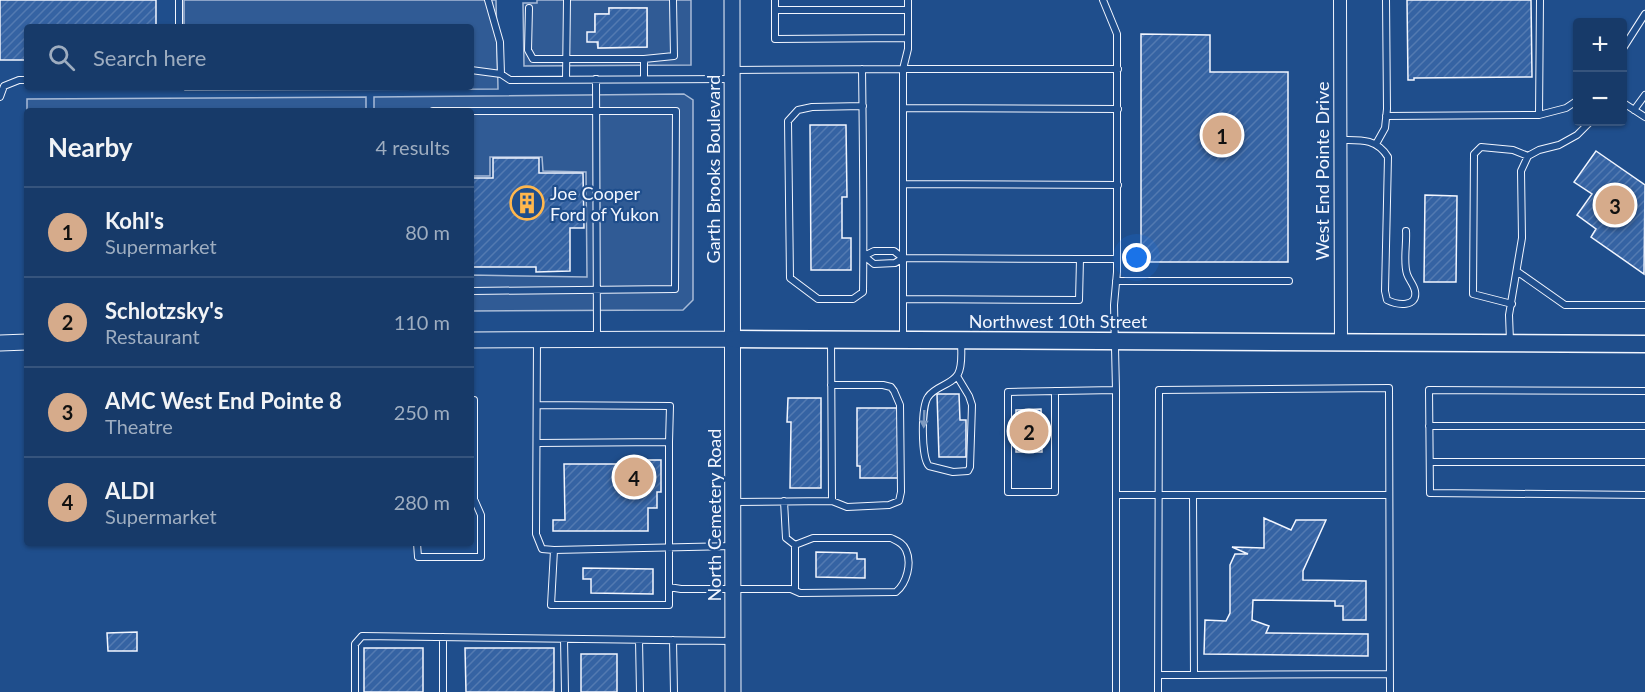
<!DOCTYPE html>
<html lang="en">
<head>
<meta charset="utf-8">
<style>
	body { margin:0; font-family:Lato,sans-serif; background:#244571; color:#f1f3f6 }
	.controls { position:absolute; right:18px; top:18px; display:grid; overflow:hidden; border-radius:6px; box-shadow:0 2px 4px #0004 }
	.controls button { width:54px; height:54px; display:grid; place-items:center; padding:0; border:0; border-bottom:2px solid #36547d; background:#173a69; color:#f1f3f6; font:30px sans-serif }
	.you { position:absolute; left:1137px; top:258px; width:21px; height:21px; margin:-15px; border:4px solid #fff; border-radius:50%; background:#1a73e8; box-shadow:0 0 0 9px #1a73e833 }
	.badge { display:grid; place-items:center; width:39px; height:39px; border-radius:50%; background:#d6ab8b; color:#111; font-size:20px; font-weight:700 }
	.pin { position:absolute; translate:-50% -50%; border:3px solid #fff; box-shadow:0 2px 6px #0006 }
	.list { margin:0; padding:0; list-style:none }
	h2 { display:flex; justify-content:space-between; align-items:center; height:78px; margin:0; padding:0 24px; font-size:26px }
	h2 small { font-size:20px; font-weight:400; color:#9eadc0 }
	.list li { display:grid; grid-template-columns:39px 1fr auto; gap:18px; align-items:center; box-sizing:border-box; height:90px; padding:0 24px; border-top:2px solid #36547d }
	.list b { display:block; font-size:22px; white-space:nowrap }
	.list p { margin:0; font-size:20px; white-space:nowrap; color:#9eadc0 }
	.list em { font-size:20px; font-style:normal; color:#9eadc0 }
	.icon { flex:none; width:33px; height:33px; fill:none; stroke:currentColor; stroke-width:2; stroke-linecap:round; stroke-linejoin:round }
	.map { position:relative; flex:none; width:1645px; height:692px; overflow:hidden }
	.search { position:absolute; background:#173a69; box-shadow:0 2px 4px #0004; left:24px; top:24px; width:450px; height:66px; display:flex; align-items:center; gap:15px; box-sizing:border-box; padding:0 21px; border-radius:6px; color:#9eadc0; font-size:22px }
	.panel { position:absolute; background:#173a69; box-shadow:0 2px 4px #0004; left:24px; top:108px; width:450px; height:438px; border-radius:6px }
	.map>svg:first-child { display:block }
	.parking { fill:#305b95; stroke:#a8bbd7; stroke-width:1.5; fill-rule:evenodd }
	.building { fill:url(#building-hatch); stroke:#f2f6ff; stroke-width:1.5 }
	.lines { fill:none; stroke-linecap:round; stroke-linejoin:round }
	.service-casing { stroke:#f2f6ff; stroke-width:8 }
	.minor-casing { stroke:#f2f6ff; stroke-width:14 }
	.tertiary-casing { stroke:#f2f6ff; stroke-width:17 }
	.secondary-casing { stroke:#f2f6ff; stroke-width:19 }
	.service { stroke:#1f4e8c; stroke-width:6 }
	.minor { stroke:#1f4e8c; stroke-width:12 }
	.tertiary { stroke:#1f4e8c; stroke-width:15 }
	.secondary { stroke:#1f4e8c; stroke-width:16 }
	.oneway { fill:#7e9ac0 }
	.labels { text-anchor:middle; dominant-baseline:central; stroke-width:4.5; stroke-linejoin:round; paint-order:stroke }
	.street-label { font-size:18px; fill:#f2f6ff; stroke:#1f4e8c }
	.poi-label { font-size:18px; fill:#f2f6ff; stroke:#1f4e8c; text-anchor:start }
</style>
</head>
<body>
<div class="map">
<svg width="1645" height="692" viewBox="0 0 1645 692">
	<defs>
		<pattern id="building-hatch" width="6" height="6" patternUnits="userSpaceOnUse" patternTransform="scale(1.5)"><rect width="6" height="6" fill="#3563a3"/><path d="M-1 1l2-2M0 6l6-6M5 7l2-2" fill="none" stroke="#537ab1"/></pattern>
	</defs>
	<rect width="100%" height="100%" fill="#1f4e8c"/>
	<path class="parking" d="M184 0H496L498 89 185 90V87H471V27H184Z
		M537 0H691V65L524 66 523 3H537ZM609 8H647V47L598 48 595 32V14H609Z
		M684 94 693 100V300L683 310 471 311V275L587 277 586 172 543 171 542 157H490V176H471V111H374V97Z
		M366 97V111H27V99Z"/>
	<path class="building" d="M0 0H156V27H27V60H0Z
		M1407 0H1531L1532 77 1414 78V80H1408Z
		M609 8H647V47L598 48V42H587V32H595V14H609Z
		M1141 34 1210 35V72H1288V262H1141Z
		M810 125H846L847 197H842V238H851V270H811Z
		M1596 151 1645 185 1644 274 1591 237 1596 229 1577 215 1592 194 1574 182Z
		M493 158H539V173H583L584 228H570V271L536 272V267H471V178H493Z
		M1425 195 1457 196 1456 282H1424Z
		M937 394H959L960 420H966V457H939Z
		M788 398H821V488H790L791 422H787Z
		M857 408H898V478H860V466H857Z
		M1041 409 1042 452H1016V410Z
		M624 460H661V492H657V508H648V531H553V520H565L564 464H624Z
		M1264 518 1291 530 1296 520H1326L1303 571V580L1366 581V620H1343V606H1335V601L1253 600 1252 620 1269 626 1266 633 1368 634V656L1204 654 1205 620 1226 621 1230 613V565L1235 554H1248L1232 547 1264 548Z
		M816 552 857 553V559H865V578L816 577Z
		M583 568 653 569V594L591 593V579H583Z
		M137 632V651H108L107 633Z
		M364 648H423V692H364Z
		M465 648H554V692H466Z
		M581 654H617V692H581Z"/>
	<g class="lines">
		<defs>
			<path id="service" d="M179 0V27
				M488 0 500 42 501 74 510 80 732 79
				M775 0V39L908 38
				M529 8 528 50 533 59H644L674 56 673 0
				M775 10H908
				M1622 50 1645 14
				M644 59V79
				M862 69C863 143 864 218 863 292L853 299H818L790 278 788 121 798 110 812 107 863 106
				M471 70 501 74
				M733 70 903 69 908 49V0
				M566 79 567 0
				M596 79 597 339
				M0 97 4 86 19 80H27
				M1622 102 1645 117
				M903 108 1118 109
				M1634 110 1645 95
				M433 111H676L675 289 471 291
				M1539 115 1540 0
				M1386 116 1539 115 1566 108 1578 100
				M1341 140C1360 140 1376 138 1388 157L1385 291 1387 300C1397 305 1418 308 1415 291 1414 285 1409 280 1407 274 1403 262 1407 244 1406 231
				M1376 144 1385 128 1387 109 1386 0
				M903 184 1118 185
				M874 251H894L903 258 895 263 874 264 864 256Z
				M903 258 1080 259
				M1518 272 1565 305H1645
				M1116 281H1289
				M903 299 1079 300 1080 259H1117
				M1512 304 1473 294 1474 154 1481 147 1513 150 1528 156
				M903 339V69H1118
				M537 340 536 534 542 549 554 550 551 605H669V587L681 589H791L800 593 896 592C907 583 912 563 906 550 903 543 897 541 891 538H813L795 545V590
				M1510 341 1509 315 1522 238 1521 171 1528 156 1539 150 1559 145 1577 135 1590 122
				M957 376 969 396 972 405 970 467 968 471 953 472 929 466C921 458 921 407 928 397 935 386 952 385 958 374 963 365 961 350 961 341
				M831 385H883L891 387 894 391 900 405 901 492 899 501 889 505 847 507 832 501
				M1116 390V691
				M1055 391V492H1008V392L1116 390 1114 305 1117 272V34L1103 0
				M1645 391 1429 390 1430 493 1645 495
				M1429 426H1645
				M669 442V587
				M537 443 669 442 670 406 537 405
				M1430 462H1645
				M1116 495H1388
				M1193 495 1194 675 1390 674
				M784 501 786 538 795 545
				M734 502 832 501 831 342
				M417 543 418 557H481V515L474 499V400H471
				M554 550 733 546
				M443 637V692
				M564 639 565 692
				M639 640 640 692
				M673 640 674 692
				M1159 675H1194
				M355 692V644L362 636 732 641
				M1158 692 1159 390 1389 388 1390 692"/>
			<path id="minor" d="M1340 0 1341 343"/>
			<path id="tertiary" d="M732 0 733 692
				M471 340 733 339
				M0 343 27 342"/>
			<path id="secondary" d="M733 339 1645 344"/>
		</defs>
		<use href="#service" class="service-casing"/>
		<use href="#minor" class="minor-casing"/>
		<use href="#tertiary" class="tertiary-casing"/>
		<use href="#secondary" class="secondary-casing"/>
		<use href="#service" class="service"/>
		<use href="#minor" class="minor"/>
		<use href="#tertiary" class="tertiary"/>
		<use href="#secondary" class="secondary"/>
	</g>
	<defs><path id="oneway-solid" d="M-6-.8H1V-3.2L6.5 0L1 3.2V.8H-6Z" transform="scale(1.5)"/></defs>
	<use class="oneway" href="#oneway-solid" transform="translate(924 419) rotate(92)"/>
	<defs>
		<symbol id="building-ring" viewBox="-11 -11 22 22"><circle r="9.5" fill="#1f4e8c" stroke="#ffb74d" stroke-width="1.5"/><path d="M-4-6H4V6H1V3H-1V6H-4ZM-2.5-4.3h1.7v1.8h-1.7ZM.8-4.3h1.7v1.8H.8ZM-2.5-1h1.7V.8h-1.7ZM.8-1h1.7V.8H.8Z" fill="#ffb74d"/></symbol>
	</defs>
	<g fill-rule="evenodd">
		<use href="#building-ring" x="508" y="184" width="38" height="38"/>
	</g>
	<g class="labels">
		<g class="street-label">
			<text transform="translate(713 169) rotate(-90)">Garth Brooks Boulevard</text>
			<text transform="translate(1322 171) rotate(-90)">West End Pointe Drive</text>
			<text x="1058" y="321">Northwest 10th Street</text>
			<text transform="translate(714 515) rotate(-90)">North Cemetery Road</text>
		</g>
		<g class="poi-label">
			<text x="550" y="193">Joe Cooper<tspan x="550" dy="21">Ford of Yukon</tspan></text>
		</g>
	</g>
</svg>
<div class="controls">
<button>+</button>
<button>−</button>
</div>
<div class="you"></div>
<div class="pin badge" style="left:1222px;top:135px">1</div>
<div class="pin badge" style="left:1029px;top:431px">2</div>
<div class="pin badge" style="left:1615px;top:205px">3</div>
<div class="pin badge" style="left:634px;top:477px">4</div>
<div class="search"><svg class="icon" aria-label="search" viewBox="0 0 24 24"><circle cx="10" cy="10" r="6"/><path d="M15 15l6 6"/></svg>Search here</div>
<section class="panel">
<h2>Nearby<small>4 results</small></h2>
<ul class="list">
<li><span class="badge">1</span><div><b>Kohl's</b><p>Supermarket</p></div><em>80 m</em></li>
<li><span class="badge">2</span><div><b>Schlotzsky's</b><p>Restaurant</p></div><em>110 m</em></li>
<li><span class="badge">3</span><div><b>AMC West End Pointe 8</b><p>Theatre</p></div><em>250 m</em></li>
<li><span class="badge">4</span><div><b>ALDI</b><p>Supermarket</p></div><em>280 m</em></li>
</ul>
</section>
</div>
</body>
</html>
